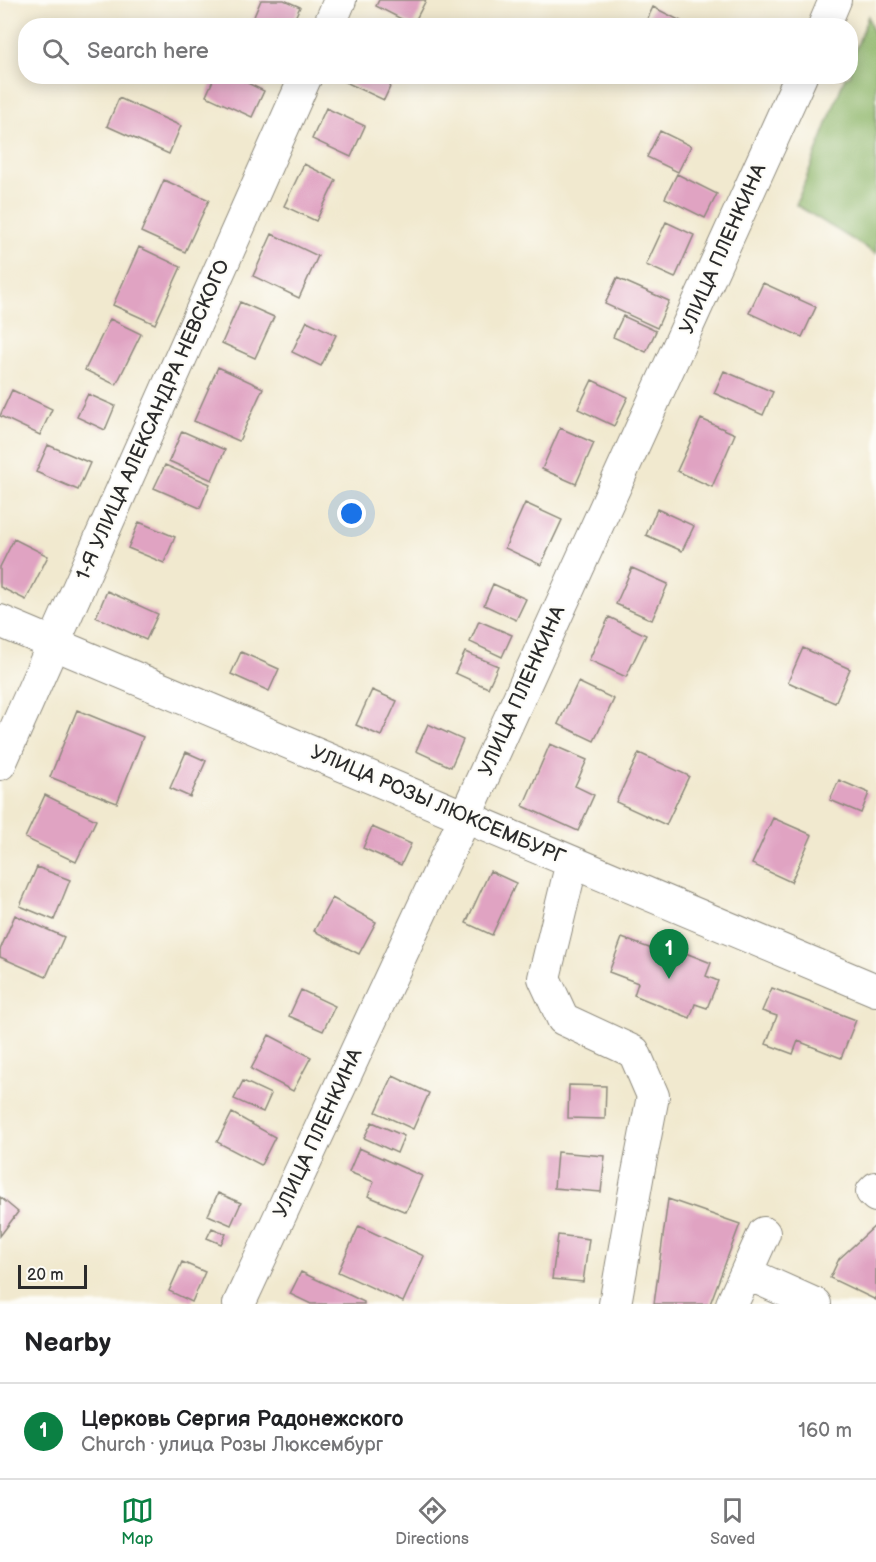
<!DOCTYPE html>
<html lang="en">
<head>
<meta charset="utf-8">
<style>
	body { margin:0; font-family:"Balsamiq Sans",sans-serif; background:#f2f2f2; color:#202124 }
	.scale { position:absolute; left:18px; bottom:15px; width:69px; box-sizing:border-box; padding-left:6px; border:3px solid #2b2b2b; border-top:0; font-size:16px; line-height:21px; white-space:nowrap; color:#2b2b2b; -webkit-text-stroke:4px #fdfcf7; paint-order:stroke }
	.you { position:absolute; left:352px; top:514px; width:21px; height:21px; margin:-15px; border:4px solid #fff; border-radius:50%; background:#1a73e8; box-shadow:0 0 0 9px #1a73e833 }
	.badge { display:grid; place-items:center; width:39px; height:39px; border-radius:50%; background:#0b8043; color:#fff; font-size:20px; font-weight:700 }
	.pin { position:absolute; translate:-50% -50px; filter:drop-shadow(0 2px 3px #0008) }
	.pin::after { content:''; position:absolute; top:32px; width:21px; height:18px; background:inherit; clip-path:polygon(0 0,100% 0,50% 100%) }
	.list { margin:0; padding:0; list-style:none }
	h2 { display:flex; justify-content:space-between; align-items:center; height:78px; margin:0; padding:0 24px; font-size:26px }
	h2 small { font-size:20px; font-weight:400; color:#757577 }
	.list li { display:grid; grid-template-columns:39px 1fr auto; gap:18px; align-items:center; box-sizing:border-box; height:96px; padding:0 24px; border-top:2px solid #e0e0e0 }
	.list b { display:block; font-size:22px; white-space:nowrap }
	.list p { margin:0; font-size:20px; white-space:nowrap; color:#757577 }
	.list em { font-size:20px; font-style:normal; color:#757577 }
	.icon { flex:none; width:33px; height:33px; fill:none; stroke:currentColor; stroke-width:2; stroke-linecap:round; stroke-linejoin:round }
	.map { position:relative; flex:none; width:876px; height:1304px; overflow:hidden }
	.search { position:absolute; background:#fff; box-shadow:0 3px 15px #0003; left:18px; right:18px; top:18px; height:66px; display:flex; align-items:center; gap:15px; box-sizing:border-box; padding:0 21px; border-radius:24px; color:#757577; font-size:22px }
	.sheet { height:174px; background:#fff }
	nav { display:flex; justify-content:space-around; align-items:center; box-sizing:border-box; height:84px; border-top:2px solid #e0e0e0; background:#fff; font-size:16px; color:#757577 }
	nav a { display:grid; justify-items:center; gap:3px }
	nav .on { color:#0b8043 }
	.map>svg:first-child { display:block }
	.forest { fill:#90b76d; stroke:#5e714c; stroke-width:1.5 }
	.building { fill:#e0a3c2 }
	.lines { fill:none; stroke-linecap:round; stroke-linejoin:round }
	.minor-casing { stroke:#8e8a7d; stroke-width:34 }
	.minor { stroke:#fff; stroke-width:32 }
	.labels { text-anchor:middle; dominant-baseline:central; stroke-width:4.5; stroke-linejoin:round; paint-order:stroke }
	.street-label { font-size:20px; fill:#2b2b2b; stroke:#fdfcf7 }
</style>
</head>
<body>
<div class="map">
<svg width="876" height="1304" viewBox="0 0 876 1304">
	<rect width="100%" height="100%" fill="#fdfcf7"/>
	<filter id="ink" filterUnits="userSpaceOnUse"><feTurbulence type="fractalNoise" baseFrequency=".0167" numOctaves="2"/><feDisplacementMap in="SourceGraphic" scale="12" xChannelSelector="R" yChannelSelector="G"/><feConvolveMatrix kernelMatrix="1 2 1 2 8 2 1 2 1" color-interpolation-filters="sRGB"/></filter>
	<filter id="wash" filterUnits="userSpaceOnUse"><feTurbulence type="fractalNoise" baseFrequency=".008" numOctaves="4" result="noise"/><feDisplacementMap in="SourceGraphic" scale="24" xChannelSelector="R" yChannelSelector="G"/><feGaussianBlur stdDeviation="1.35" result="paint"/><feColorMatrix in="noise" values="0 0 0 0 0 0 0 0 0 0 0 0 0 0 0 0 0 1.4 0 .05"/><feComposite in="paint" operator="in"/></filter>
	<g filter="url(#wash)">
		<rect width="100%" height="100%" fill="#f1e9cf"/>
		<path class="forest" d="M868 16 876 43V254L796 205 845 77 850 76 851 62Z"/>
		<g id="blocks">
			<path class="building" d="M261 0H284L300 7 291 26H250Z
				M379 0H426L413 25 376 6Z
				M653 7 681 21 678 26H644Z
				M215 76H233L264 91 252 117 206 96Z
				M343 76H395L384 100 341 80Z
				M119 98 181 126 169 154 107 126Z
				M326 108 365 126 351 157 312 139Z
				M660 131 691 146 678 172 647 157Z
				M304 164 336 180 316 221 284 206Z
				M677 174 717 194 705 218 665 198Z
				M164 180 209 200 185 252 141 232Z
				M666 222 694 235 675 278 646 265Z
				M272 234 318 256 299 298 253 276Z
				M139 247 181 267 155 324 113 305Z
				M617 278 669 301 657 328 605 304Z
				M763 283 816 307 802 337 749 313Z
				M240 302 274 317 255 358 222 343Z
				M623 316 656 331 646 352 613 337Z
				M110 319 141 334 116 385 85 370Z
				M307 321 336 335 321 366 292 352Z
				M218 367 263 388 239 441 194 421Z
				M724 371 773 392 763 415 714 393Z
				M592 380 628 397 614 426 578 409Z
				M12 390 52 409 40 435 0 416Z
				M88 394 115 406 105 430 77 417Z
				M701 419 735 434 712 487 677 471Z
				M560 428 594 443 576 484 542 469Z
				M182 431 225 450 212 480 169 461Z
				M48 445 90 463 78 490 36 472Z
				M165 465 210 484 200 508 154 488Z
				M525 503 562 520 541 565 505 548Z
				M657 509 694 526 682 551 646 535Z
				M139 522 175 537 164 563 128 548Z
				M14 539 48 556 26 600 0 587V567Z
				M632 568 668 584 652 620 616 604Z
				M493 584 526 599 516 620 484 605Z
				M107 591 158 614 146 640 96 617Z
				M609 617 646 635 626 677 589 660Z
				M479 621 512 635 502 657 470 642Z
				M803 648 850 669 835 703 788 682Z
				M241 652 279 669 269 691 231 674Z
				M465 652 498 666 488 688 455 673Z
				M578 682 614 699 594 741 558 724Z
				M372 690 397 701 381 736 356 725Z
				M77 710 143 737 117 803 50 777Z
				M428 724 463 740 451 767 416 751Z
				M550 744 587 760 575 786 594 795 578 831 523 806Z
				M186 752 206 761 190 797 170 788Z
				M639 753 689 776 666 825 616 802Z
				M839 780 869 793 861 813 830 800Z
				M45 795 96 820 76 862 25 838Z
				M773 818 812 835 791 882 752 864Z
				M372 827 411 844 401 865 363 848Z
				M37 867 70 880 54 920 20 906Z
				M490 871 516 883 492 935 466 923Z
				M332 898 376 922 359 954 314 931Z
				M15 915 64 937 46 977 0 957V950Z
				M622 938 652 949 655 941 711 963 706 976 718 981 707 1008 695 1004 690 1018 634 995 638 983 609 972Z
				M772 988 856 1020 841 1058 798 1041 793 1054 766 1044 777 1016 762 1011Z
				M301 990 335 1006 323 1031 289 1016Z
				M269 1035 311 1057 293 1091 251 1069Z
				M393 1076 429 1093 413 1129 376 1112Z
				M243 1081 271 1094 263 1112 234 1099Z
				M569 1085 606 1086 605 1119 568 1118Z
				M232 1113 275 1137 261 1165 217 1142Z
				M372 1122 404 1136 397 1153 364 1138Z
				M359 1148 422 1176 406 1212 368 1196 374 1182 349 1172Z
				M557 1152 605 1156 601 1192 554 1188Z
				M218 1193 241 1203 231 1225 208 1215Z
				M0 1197 18 1212 0 1236Z
				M668 1199 740 1224 710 1304H654Z
				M876 1225V1300L830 1278 839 1259Z
				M359 1226 424 1256 403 1302 338 1272Z
				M212 1228 226 1234 221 1244 207 1238Z
				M558 1235 589 1239 583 1282 552 1279Z
				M182 1262 205 1272 192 1302 169 1291Z
				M301 1272 364 1302V1304H311L290 1294Z"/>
		</g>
	</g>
	<g filter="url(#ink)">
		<use href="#blocks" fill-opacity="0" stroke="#8e8a7d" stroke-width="1.5"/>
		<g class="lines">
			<defs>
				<path id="minor" d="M329 26 340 0
					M824 26 835 0
					M0 621 876 990
					M0 764 306 76
					M572 862 544 978 563 1019 634 1052 653 1096 638 1173 615 1304
					M876 1188 872 1192 876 1196
					M746 1273 815 1304
					M239 1304 465 817 801 76
					M732 1304 764 1233"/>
			</defs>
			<use href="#minor" class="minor-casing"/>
			<use href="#minor" class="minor"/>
		</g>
	</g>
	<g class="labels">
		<g class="street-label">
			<text transform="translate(723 249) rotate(-66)">УЛИЦА ПЛЕНКИНА</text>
			<text transform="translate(153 420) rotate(-66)">1-Я УЛИЦА АЛЕКСАНДРА НЕВСКОГО</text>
			<text transform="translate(522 691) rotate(-66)">УЛИЦА ПЛЕНКИНА</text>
			<text transform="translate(438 805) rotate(23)">УЛИЦА РОЗЫ ЛЮКСЕМБУРГ</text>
			<text transform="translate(318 1133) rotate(-65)">УЛИЦА ПЛЕНКИНА</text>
		</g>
	</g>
</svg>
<div class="scale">20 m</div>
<div class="you"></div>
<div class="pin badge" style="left:669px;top:979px">1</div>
<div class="search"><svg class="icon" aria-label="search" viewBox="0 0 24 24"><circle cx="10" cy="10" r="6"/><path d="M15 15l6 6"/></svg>Search here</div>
</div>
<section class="sheet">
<h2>Nearby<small></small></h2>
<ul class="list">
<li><span class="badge">1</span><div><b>Церковь Сергия Радонежского</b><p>Church · улица Розы Люксембург</p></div><em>160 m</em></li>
</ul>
</section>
<nav>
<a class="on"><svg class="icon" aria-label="map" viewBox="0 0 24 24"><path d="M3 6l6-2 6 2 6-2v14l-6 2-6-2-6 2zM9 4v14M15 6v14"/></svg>Map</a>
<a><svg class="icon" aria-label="directions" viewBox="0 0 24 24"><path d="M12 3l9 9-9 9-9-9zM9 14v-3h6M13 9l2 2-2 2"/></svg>Directions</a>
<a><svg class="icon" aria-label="saved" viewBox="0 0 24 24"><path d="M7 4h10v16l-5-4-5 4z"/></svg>Saved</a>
</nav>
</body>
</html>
